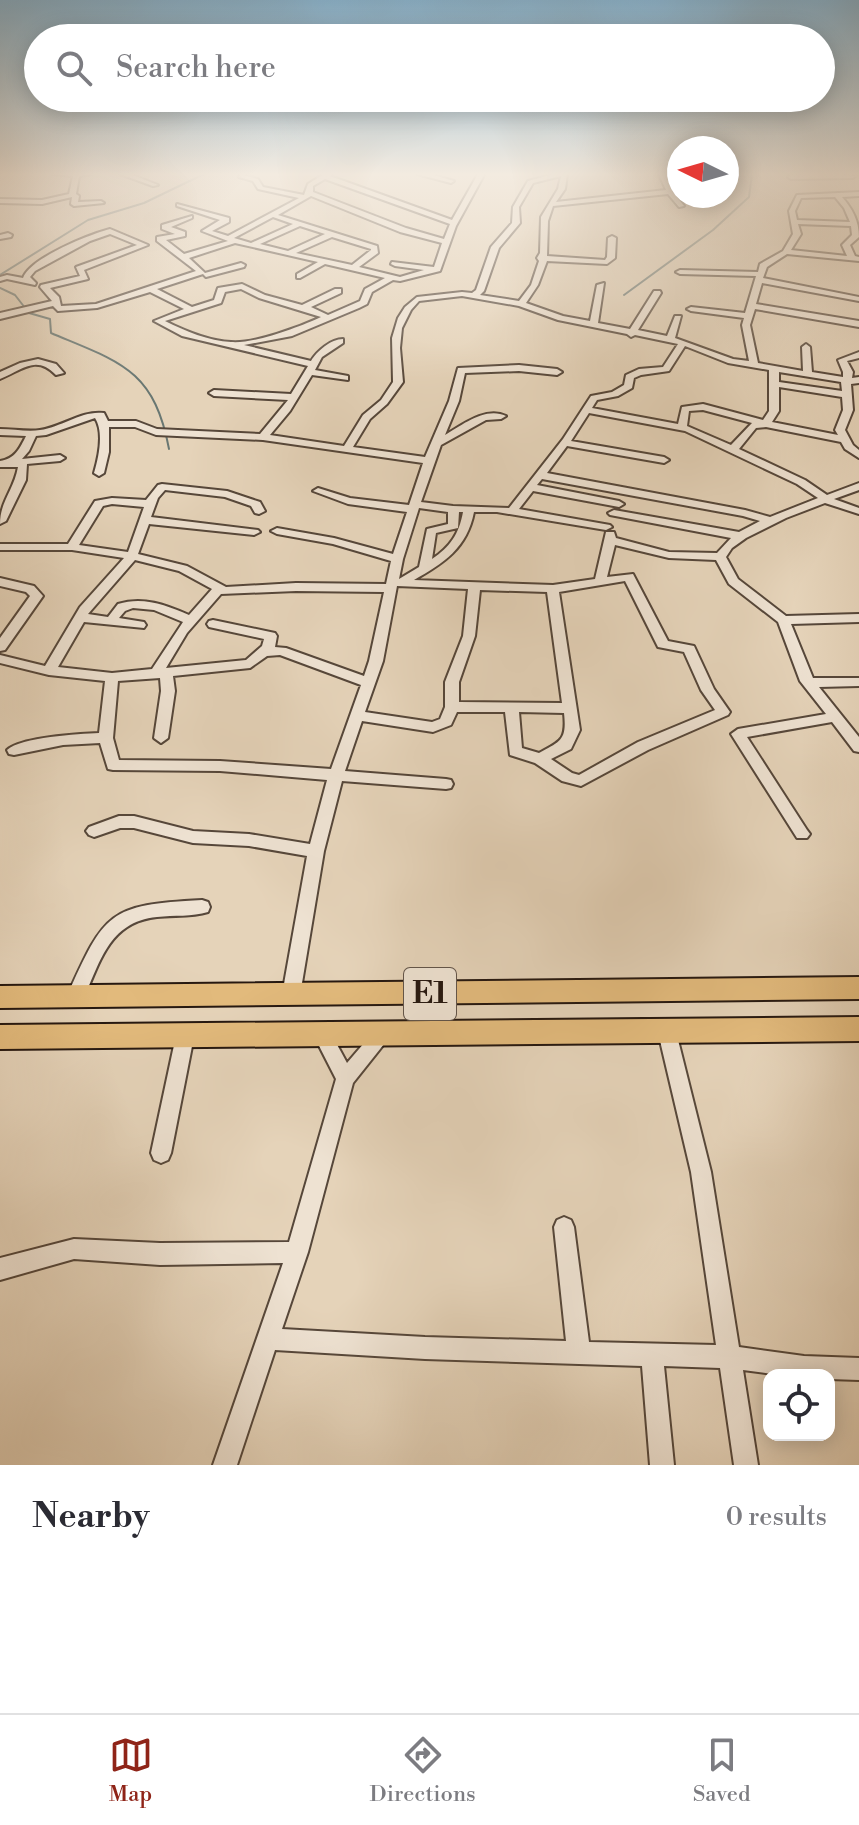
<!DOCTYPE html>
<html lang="en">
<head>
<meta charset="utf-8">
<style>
	body { margin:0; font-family:"Libre Bodoni",serif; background:#f2f2f3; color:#2b2b33 }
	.controls { position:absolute; right:24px; bottom:24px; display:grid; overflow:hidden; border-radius:16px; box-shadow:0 4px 20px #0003 }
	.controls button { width:72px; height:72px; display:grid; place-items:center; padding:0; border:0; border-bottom:2px solid #e1e1e2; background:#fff; color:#2b2b33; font:40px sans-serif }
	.compass { position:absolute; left:667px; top:136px; width:72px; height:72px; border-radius:50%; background:#fff; box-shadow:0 4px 20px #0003; rotate:275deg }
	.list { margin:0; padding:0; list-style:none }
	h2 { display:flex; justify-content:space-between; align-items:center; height:104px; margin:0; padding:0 32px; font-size:34px }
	h2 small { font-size:26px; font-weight:400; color:#7c7c81 }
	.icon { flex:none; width:44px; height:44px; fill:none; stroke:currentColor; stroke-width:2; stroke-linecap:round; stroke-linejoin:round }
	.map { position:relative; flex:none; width:859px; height:1465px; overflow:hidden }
	.search { position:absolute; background:#fff; box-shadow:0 4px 20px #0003; left:24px; right:24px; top:24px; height:88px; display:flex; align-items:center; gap:20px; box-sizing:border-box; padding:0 28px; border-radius:44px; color:#7c7c81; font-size:30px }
	.sheet { height:248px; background:#fff }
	nav { display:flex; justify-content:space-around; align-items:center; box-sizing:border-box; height:112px; border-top:2px solid #e1e1e2; background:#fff; font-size:22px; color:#7c7c81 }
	nav a { display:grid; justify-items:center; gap:4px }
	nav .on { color:#8f2418 }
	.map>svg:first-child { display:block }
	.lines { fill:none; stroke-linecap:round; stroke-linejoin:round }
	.stream { stroke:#697772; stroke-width:2 }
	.minor-casing { stroke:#56473a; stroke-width:4 }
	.highway-casing { stroke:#261810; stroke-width:4 }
	.minor { fill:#eee2d2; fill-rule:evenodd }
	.highway { fill:#e2ba7c; fill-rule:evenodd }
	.labels { text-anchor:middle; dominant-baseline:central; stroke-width:8; stroke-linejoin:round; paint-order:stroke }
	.shield { fill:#eee2d2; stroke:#62554a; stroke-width:2 }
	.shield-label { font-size:30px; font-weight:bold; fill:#261810 }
</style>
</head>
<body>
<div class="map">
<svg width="859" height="1465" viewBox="0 0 859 1465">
	<rect width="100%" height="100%" fill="#e5d3b9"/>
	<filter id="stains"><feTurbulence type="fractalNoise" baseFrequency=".0025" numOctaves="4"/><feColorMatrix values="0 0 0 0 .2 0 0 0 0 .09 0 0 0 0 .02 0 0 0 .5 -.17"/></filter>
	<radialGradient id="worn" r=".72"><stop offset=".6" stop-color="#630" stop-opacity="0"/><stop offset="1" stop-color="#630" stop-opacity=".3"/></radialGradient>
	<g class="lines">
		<path class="stream" d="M0 275 88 220 144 203 204 174
			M0 288 15 295 29 313 50 319 51 333C120 362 154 369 169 449
			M624 295 713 230 749 197 752 174"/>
		<defs>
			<path id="minor" d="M53 174H92L79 176 76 194 79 196 78 202 101 201 104 203 74 206 71 204 72 197 42 204 0 203V199L42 200 69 194 73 176Z
				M120 174H130L158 185 153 186Z
				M240 174 258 179 263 187 304 195 308 184 324 174H332L330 176 452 220 478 174 484 175 456 226 440 271 400 281 393 280 372 292 367 304 359 308 292 336 244 345 311 361C317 351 331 339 343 339V343L322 357 315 370 348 376V380L312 375 290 411 270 435 344 446 363 415 381 400 393 382 392 338 398 318 405 307 417 297 462 292 472 293 476 290 491 247 512 223 513 207 528 181 554 174H567L565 189 556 202 666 190 659 174H665L673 192 684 206 679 207 668 194 553 206 548 221 547 256 605 260 607 257 608 238 612 236 616 238 615 258 607 264 547 261 538 285 526 303 563 316 590 321 597 285 604 283 598 323 630 329 654 291H660L661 293 638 330 667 336 675 316H681L675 338 733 359 749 361 742 325 744 318 691 311 687 309 691 307 745 313 756 276 680 274 676 272 680 270 758 272 760 264 783 251 793 234 789 211 797 195 859 192V196L842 197C852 208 859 221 859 237L850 245 855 256 859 257V261L787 254 767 267 763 278 859 297V301L762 283 756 304 859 321V327L755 309 750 325 758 363 803 371 802 347 806 344 810 347 812 372 843 377V372L838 360 859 352V358L847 361 853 372 852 378 859 377V383L851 384 853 410 845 430 853 445 859 450V458L845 449 841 442 766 427 756 428 739 449 805 480 827 495 859 483V490L834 499 859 508V514L825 503 786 518 746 538 732 548 726 557 738 579 786 616 859 614V622L791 624 813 678H859V686L819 687 859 737V752L854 751 832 722 747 737 807 830 810 834 807 838H797L731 734 738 729 826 714 800 681 778 622 729 584 716 560 669 558 615 545 607 577 633 574 668 641 694 646 714 689 730 712 728 715 648 750 581 786 562 781 535 763 510 755 505 712H457L451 725 433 732 362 721 345 771 446 779 451 780 453 784 451 788 446 789 342 781 324 851 300 995 297 1000 291 1003 285 1000 282 995 307 856 249 846 193 843 134 828H120L94 837 89 835 86 831 89 827 119 816H134L193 831 249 834 310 844 327 780 220 771 113 770 108 769 100 743 63 745 14 755 9 754 7 750C21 737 78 734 99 733L105 681 49 675 0 663V655L45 666 80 607 124 558 72 550H0V544H68L95 501 112 498 146 500 158 485 162 484 227 491 260 502 265 511 259 514 255 513 251 506 225 497 165 490 158 498 151 517 258 530 260 532 254 535 149 524 138 554 187 566 226 587 296 583 386 584 391 561 333 544 277 534 271 531 277 528 334 538 393 554 407 512 348 504 313 491 318 488 350 498 409 505 423 463 263 440 156 435 135 427H109V452L104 473 99 476 94 473C99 456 104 432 95 418L46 435 36 436 29 451 22 459 60 455 65 458 60 461 27 464 26 480 6 521 0 524C0 501 14 490 18 467H0V461C15 459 20 448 26 436L0 435V429C13 429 28 432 40 430 62 427 82 410 104 413L108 421H136L157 429 260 434 288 400 214 396 209 393 214 390 291 394 308 366 182 336 154 321 184 309 150 292 97 308 58 311 53 306 0 319V313L52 301 40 287 41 285 80 276 76 267 137 245 110 234 90 241 35 271 30 277 36 283 35 285 7 279 0 281V277L7 275 23 278C30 258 88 235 110 229L148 245 84 270 88 279 50 288 59 297 61 306 96 304 196 271 157 241V237L175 234 162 229V225L192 216V218L171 227 185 232V236L166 240 184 254 228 241 202 231 220 220 177 206V204L229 218V222L212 231 228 236 299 198 258 189 253 181 239 177ZM561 176 558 189 541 217 540 253 537 258 539 261 531 285 519 301 480 295 484 291 499 248 520 223 519 207 533 183ZM325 179 450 224 444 239 406 228 313 192V186ZM311 196 400 232 442 243 434 267 392 262 391 264 395 266 424 270 400 277 359 267 378 253 377 246 278 215ZM835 197 844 208 850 222 797 220 795 211 801 198ZM273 217 293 224 251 243 234 238ZM798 224 851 226 852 235 842 245 847 256 791 250 801 234ZM300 226 325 234 288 251 260 244ZM332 237 371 249V250L352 265 296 253ZM235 243 318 262 297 274V278H300L325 264 385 278 365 289 360 301 328 315 311 307 341 293V289H335L302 305 265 295 242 284 218 288 214 300 192 307 157 289 203 274 206 277 244 267 245 265 241 263 205 273 189 258ZM241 289 259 298 321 317C299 327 255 344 231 342 209 341 185 331 165 321L221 303 225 292ZM462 296 519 306 558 320 627 334 631 337 635 335 678 344 663 367 639 369 626 375 624 385 612 392 591 396 563 439 509 508 453 506 421 502 441 445 486 420 501 419 506 416C486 406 462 425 445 435L459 401 465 373 519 371 557 375 562 372 557 369 519 365 458 368 449 401 425 457 353 447 370 419 387 404 403 382 400 348 402 328 411 310 419 301ZM685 346 728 363 769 370V411L763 420 703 404 682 407 678 424 592 408 597 400 618 396 632 388 634 378 641 375 669 371ZM779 372 841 382 842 391 779 382ZM779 387 842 397 843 410 835 430 838 435 772 422 779 411ZM703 410 752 423 731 445 687 426 689 411ZM589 413 685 431 797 484 818 498 770 517 745 510 547 473 567 446 664 463 669 460 664 457 571 441ZM542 479 743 516 760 521 739 532 614 510 608 513 610 515 731 538 717 553 669 552 616 538 614 532H606L595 579 553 585 414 580C444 563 467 548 474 512H497L606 530 612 527 610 525 519 509 533 491 619 507 624 504 619 501 537 485ZM112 504 144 507 128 552 79 545 103 506ZM419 508 448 512V524L427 529 419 567 399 579 403 559ZM459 512H463C459 534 450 547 432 559L436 533 458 528ZM135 560 179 571 212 589 189 615C166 605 143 596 118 604L108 617 88 614ZM625 581 658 647 684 652 701 690 715 710 638 742 579 775 572 773 551 759 571 749 580 730 559 592ZM397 586 468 589 463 636 445 682V707L440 719 432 722 365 712 383 661ZM480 590 547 592 562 703 459 702V682L475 636ZM296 591 384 592 369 661 364 676 286 648 275 647 277 636 275 633 213 620 209 621 207 624 209 627 264 639 262 646 246 660 166 668 187 633 221 594ZM133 608 154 610 183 622 152 669 112 673 58 667 84 622 144 628 146 625 144 622 119 618 125 611ZM280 655 361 685 331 769 220 761 119 760 113 738 118 681 160 678 161 691 154 738 161 743 168 738 175 691 173 676 250 668 267 656ZM519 712 564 713C567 740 561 741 539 753L522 748Z
				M417 174H430L454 181 451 183Z
				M835 174 856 176 853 178 791 179 788 177 791 175Z
				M8 233 12 235 11 237 0 239V235Z
				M38 359 56 364 64 373 56 375C36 354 22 370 0 379V372L20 363Z
				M0 578 34 586 43 596 5 650 0 651V638L30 596 26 592 0 586Z
				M202 900 208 902 210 907 208 912C192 917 174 915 157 917 108 922 100 963 82 1002L76 1004 70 1002 67 996C105 912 108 905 202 900Z
				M667 1024 673 1026 676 1032 711 1172 739 1347 804 1356 859 1358V1380L829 1379V1375H780L743 1370 758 1465H734L720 1368 664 1366 674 1465H650L642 1366 425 1359 275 1350 237 1465H213L283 1263 160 1265 74 1259 0 1280V1258L74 1239 160 1243 289 1242 336 1079 313 1034 316 1028 322 1026 328 1028 347 1063 377 1028 383 1026 389 1028 392 1034 353 1083 308 1252 282 1329 425 1337 566 1341 554 1227 557 1220 564 1217 571 1220 574 1227 589 1342 716 1345 691 1172 658 1032 661 1026Z
				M185 1028 191 1030 194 1036 171 1153 168 1160 161 1163 154 1160 151 1153 176 1036 179 1030Z"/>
			<path id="highway" d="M859 977V999L0 1008V986Z
				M859 1017V1041L0 1049V1025Z"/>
		</defs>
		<use href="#minor" class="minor-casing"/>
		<use href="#highway" class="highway-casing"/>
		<use href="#minor" class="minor"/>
		<use href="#highway" class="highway"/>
	</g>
	<linearGradient id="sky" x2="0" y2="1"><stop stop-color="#87b5d3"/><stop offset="0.46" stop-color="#f3ebe0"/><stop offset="1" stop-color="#f3ebe0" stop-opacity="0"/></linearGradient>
	<rect width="859" height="379" fill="url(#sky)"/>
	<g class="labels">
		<rect class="shield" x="404" y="968" width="52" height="52" rx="6"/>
		<g class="shield-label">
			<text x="430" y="994">E1</text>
		</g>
	</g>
	<rect width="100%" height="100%" filter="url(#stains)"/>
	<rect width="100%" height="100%" fill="url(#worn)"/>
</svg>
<div class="controls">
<button><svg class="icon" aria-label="locate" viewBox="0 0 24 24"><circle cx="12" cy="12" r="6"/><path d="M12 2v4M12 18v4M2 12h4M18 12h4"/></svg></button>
</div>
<svg class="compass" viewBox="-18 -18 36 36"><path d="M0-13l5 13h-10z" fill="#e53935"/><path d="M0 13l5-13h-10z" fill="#7c7c81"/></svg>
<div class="search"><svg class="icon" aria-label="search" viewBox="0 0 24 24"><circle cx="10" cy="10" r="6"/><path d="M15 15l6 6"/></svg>Search here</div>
</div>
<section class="sheet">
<h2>Nearby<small>0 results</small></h2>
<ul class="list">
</ul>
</section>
<nav>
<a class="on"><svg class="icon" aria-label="map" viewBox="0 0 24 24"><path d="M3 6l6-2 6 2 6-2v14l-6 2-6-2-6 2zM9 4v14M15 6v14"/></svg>Map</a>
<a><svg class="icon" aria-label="directions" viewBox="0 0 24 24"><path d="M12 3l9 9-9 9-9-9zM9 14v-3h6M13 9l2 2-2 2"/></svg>Directions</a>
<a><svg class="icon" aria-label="saved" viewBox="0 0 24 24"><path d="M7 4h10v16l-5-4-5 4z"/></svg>Saved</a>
</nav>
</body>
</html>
